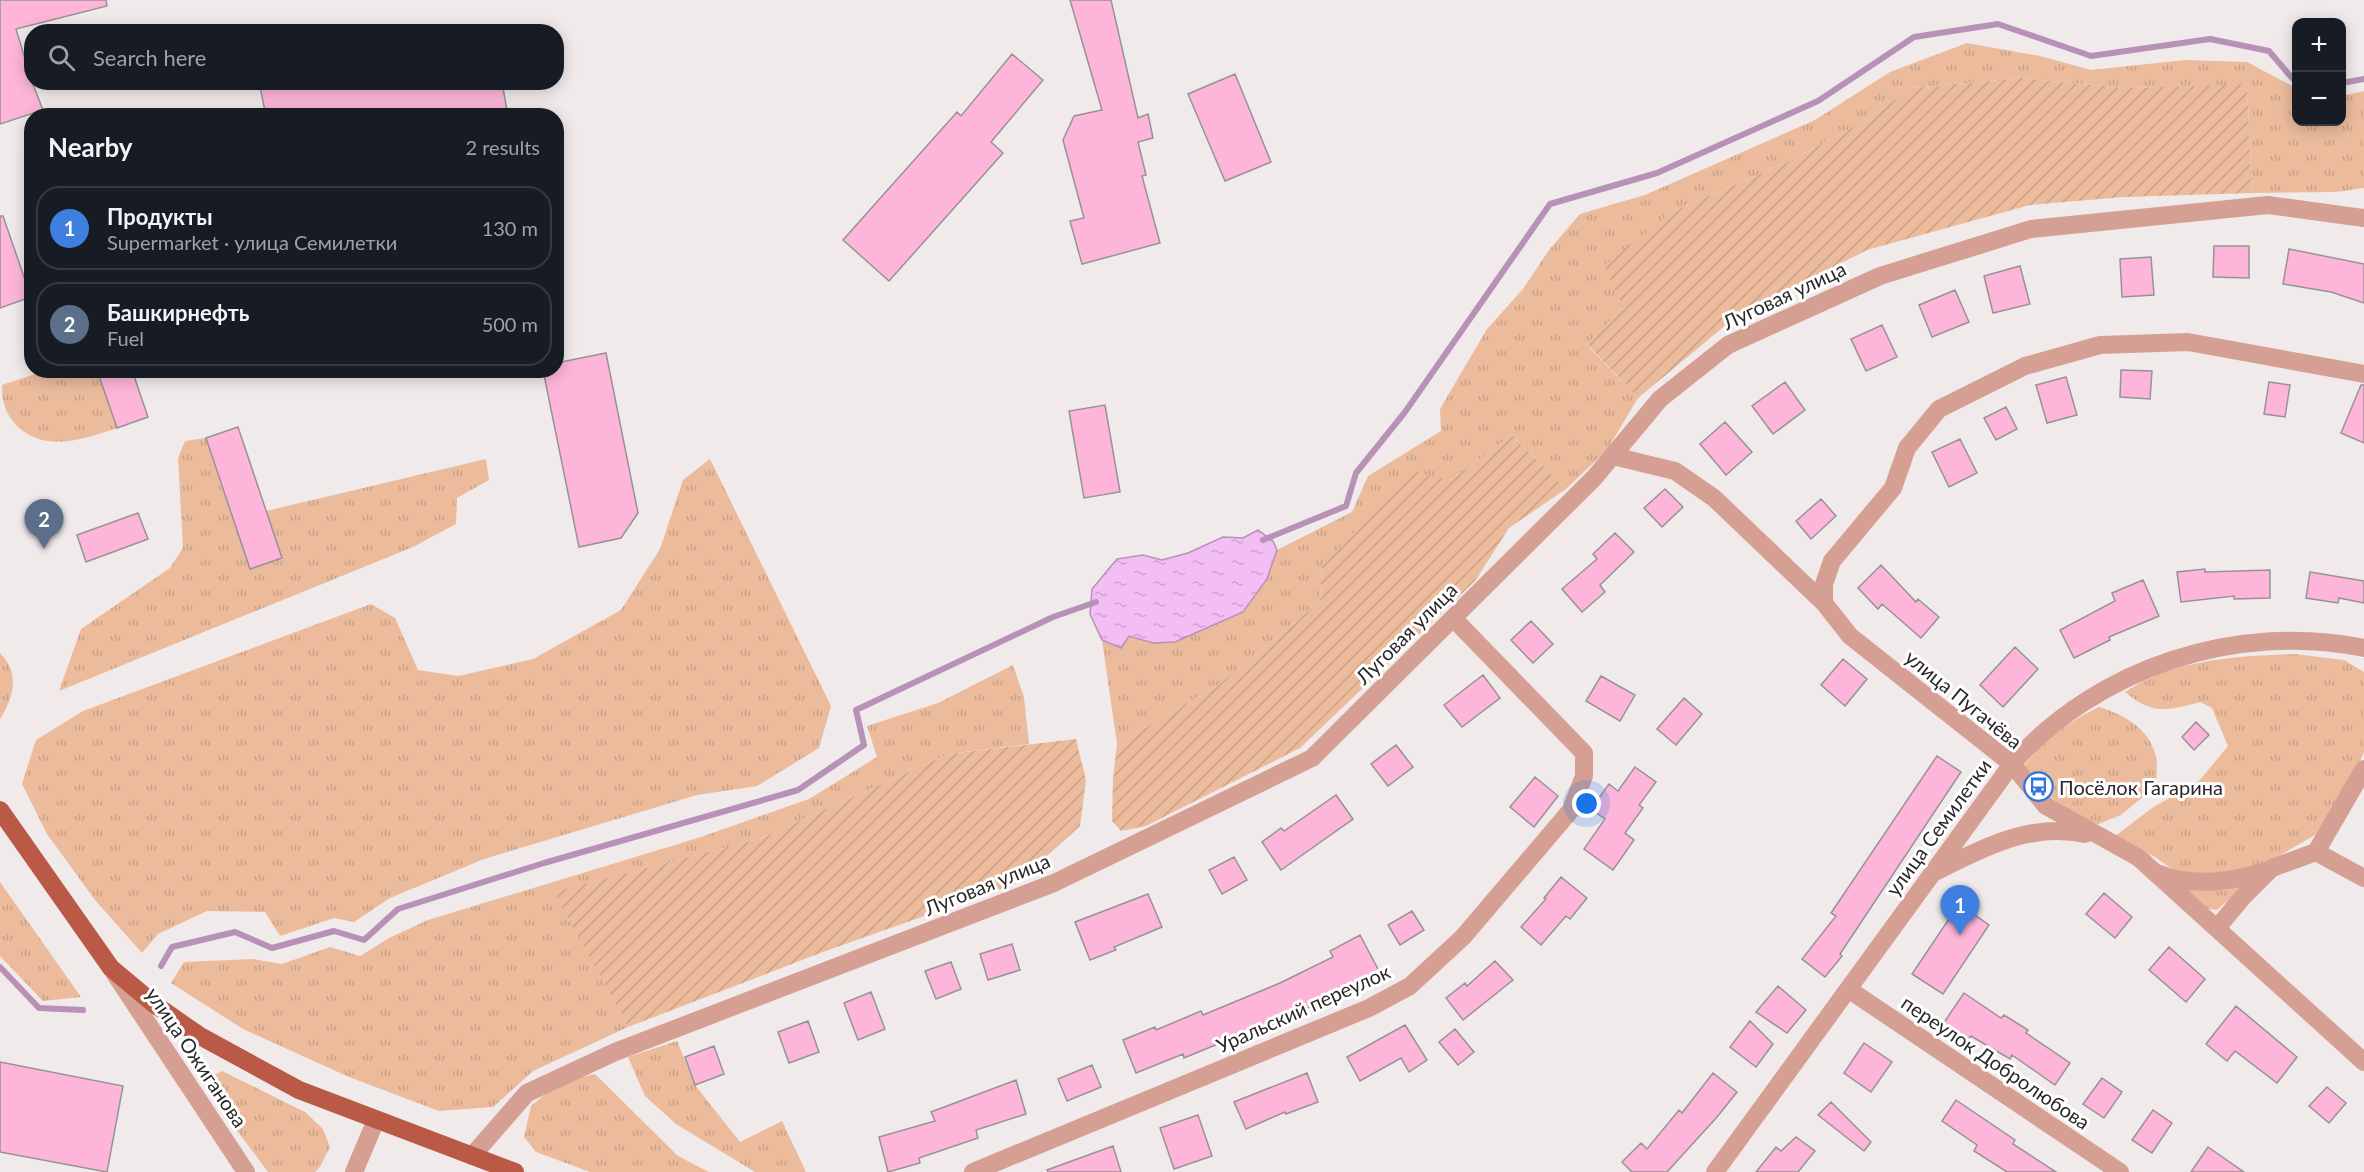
<!DOCTYPE html>
<html lang="en">
<head>
<meta charset="utf-8">
<style>
	body { margin:0; font-family:Lato,sans-serif; background:#20242c; color:#f1f3f6 }
	.controls { position:absolute; right:18px; top:18px; display:grid; overflow:hidden; border-radius:12px; box-shadow:0 3px 15px #0003 }
	.controls button { width:54px; height:54px; display:grid; place-items:center; padding:0; border:0; border-bottom:2px solid #363941; background:#171b24; color:#f1f3f6; font:30px sans-serif }
	.you { position:absolute; left:1587px; top:804px; width:21px; height:21px; margin:-15px; border:4px solid #fff; border-radius:50%; background:#1a73e8; box-shadow:0 0 0 9px #1a73e833 }
	.badge { display:grid; place-items:center; width:39px; height:39px; border-radius:50%; background:#3175e2; color:#fff; font-size:20px; font-weight:700 }
	.pin { position:absolute; translate:-50% -50px; filter:drop-shadow(0 2px 3px #0008) }
	.pin::after { content:''; position:absolute; top:32px; width:21px; height:18px; background:inherit; clip-path:polygon(0 0,100% 0,50% 100%) }
	.list { margin:0; padding:0; list-style:none }
	h2 { display:flex; justify-content:space-between; align-items:center; height:78px; margin:0; padding:0 24px; font-size:26px }
	h2 small { font-size:20px; font-weight:400; color:#9ea1a6 }
	.list li { display:grid; grid-template-columns:39px 1fr auto; gap:18px; align-items:center; box-sizing:border-box; height:84px; margin:0 12px 12px; padding:0 12px; border:2px solid #363941; border-radius:24px }
	.list b { display:block; font-size:22px; white-space:nowrap }
	.list p { margin:0; font-size:20px; white-space:nowrap; color:#9ea1a6 }
	.list em { font-size:20px; font-style:normal; color:#9ea1a6 }
	.icon { flex:none; width:33px; height:33px; fill:none; stroke:currentColor; stroke-width:2; stroke-linecap:round; stroke-linejoin:round }
	.map { position:relative; flex:none; width:2364px; height:1172px; overflow:hidden }
	.search { position:absolute; background:#171b24; box-shadow:0 3px 15px #0003; left:24px; top:24px; width:540px; height:66px; display:flex; align-items:center; gap:15px; box-sizing:border-box; padding:0 21px; border-radius:24px; color:#9ea1a6; font-size:22px }
	.panel { position:absolute; background:#171b24; box-shadow:0 3px 15px #0003; left:24px; top:108px; width:540px; height:270px; border-radius:24px }
	.map>svg:first-child { display:block }
	.grass { fill:url(#grass-tufts) }
	.garden { fill:url(#garden-furrows) }
	.water { fill:url(#water-ripples); stroke:#b791b6; stroke-width:1.5 }
	.lines { fill:none; stroke-linecap:round; stroke-linejoin:round }
	.stream { stroke:#b791b6; stroke-width:6 }
	.building { fill:#fdb6d9; stroke:#979294; stroke-width:1.5 }
	.minor { stroke:#d69f93; stroke-width:18 }
	.major { stroke:#ba5a46; stroke-width:18 }
	.labels { text-anchor:middle; dominant-baseline:central; stroke-width:6; stroke-linejoin:round; paint-order:stroke }
	.street-label { font-size:20px; fill:#2a2828; stroke:#fff }
	.poi-label { font-size:20px; fill:#2a2828; stroke:#fff; text-anchor:start }
</style>
</head>
<body>
<div class="map">
<svg width="2364" height="1172" viewBox="0 0 2364 1172">
	<defs>
		<pattern id="grass-tufts" width="24" height="20" patternUnits="userSpaceOnUse" patternTransform="scale(1.5)"><rect width="24" height="20" fill="#ebbb9c"/><path d="M3 7l-1-3M5 7V3M7 7l1-3M15 17l-1-3M17 17v-4M19 17l1-3" fill="none" stroke="#caa186"/></pattern>
		<pattern id="garden-furrows" width="10" height="10" patternUnits="userSpaceOnUse" patternTransform="scale(1.5)"><rect width="10" height="10" fill="#ebbb9c"/><path d="M-1 1l2-2M0 10L10 0M9 11l2-2" fill="none" stroke="#caa186"/></pattern>
		<pattern id="water-ripples" width="26" height="14" patternUnits="userSpaceOnUse" patternTransform="scale(1.5)"><rect width="26" height="14" fill="#f3bef3"/><path d="M2 4q2-2 4 0t4 0M15 11q2-2 4 0t4 0" fill="none" stroke="#d0a3d0"/></pattern>
	</defs>
	<rect width="100%" height="100%" fill="#f1eaeb"/>
	<path class="grass" d="M1967 43 2040 56 2091 70 2185 60 2247 62 2296 88V122H2342V96L2364 91V188L2336 192 2252 193 2247 85 2126 88 2020 78 1912 88 1866 120 1790 161 1670 213 1623 307 1587 345 1638 398 1607 450 1566 489 1512 435 1450 481 1322 565 1320 602 1218 685 1117 744 1102 640 1121 648 1129 636 1153 643 1175 642 1202 629 1267 579 1277 550 1352 512 1368 476 1441 431 1440 409 1487 329 1523 289 1549 250 1580 214 1645 195 1815 120 1890 72Z
		M44 371H97L117 428C84 439 47 453 18 427 5 414 2 402 2 385Z
		M206 438 250 569 282 558 266 511 486 459 489 480 457 498 456 524 413 547 59 691 81 629 170 568 183 548 178 458 185 441Z
		M710 459 831 706 819 748 757 786 697 795 484 859 390 898 354 922 334 918 280 936 265 912 207 911 158 934 142 953 95 900 47 834 22 784 36 740 83 711 371 604 395 618 418 670 458 676 533 659 621 610 660 549 683 480Z
		M0 653C20 673 14 697 0 719Z
		M2295 654 2344 660 2364 672V752L2354 775 2315 835 2277 857 2217 910 2200 908 2175 871 2155 857 2114 837 2152 808 2199 781 2228 746 2212 708 2200 702C2167 711 2152 715 2125 692 2173 659 2238 656 2295 654Z
		M1013 665 1024 697 1029 744 948 754 762 838 555 892 628 1027 533 1071 493 1107 439 1111 349 1077 243 1029 171 983 184 962 253 959 282 964 330 947 360 956 389 938 428 920 701 837 809 799 877 757 867 726 938 703Z
		M2099 707C2125 715 2150 729 2156 757 2158 766 2156 777 2156 786L2121 815 2096 825 2065 811 2022 768C2043 742 2069 721 2099 707Z
		M0 882 81 997 43 1001 0 956Z
		M677 1041 695 1085 740 1142 782 1121 806 1172H755L676 1124 645 1096 628 1057Z
		M222 1071 305 1112 323 1129 330 1147 320 1167 315 1172H268L206 1089 210 1077Z
		M595 1074 678 1156 709 1172H590L536 1152 524 1137 531 1106 560 1082Z"/>
	<path class="garden" d="M2020 78 2126 88 2247 84 2252 193 2124 197 2030 205 1867 250 1738 315 1638 398 1587 344 1623 307 1604 266 1670 213 1790 161 1866 120 1912 88Z
		M1512 435 1566 489 1509 528 1475 581 1300 748 1146 826 1121 831 1112 821 1113 779 1117 744 1218 685 1320 602 1322 565 1415 471 1450 481Z
		M1076 739 1086 780 1080 826 1017 883 823 952 628 1027 554 892 762 838 948 754Z"/>
	<path class="water" d="M1258 530 1273 541 1277 550 1267 579 1243 612 1175 642 1153 643 1129 636 1121 648 1102 640 1090 614 1092 589 1117 559 1143 555 1162 560 1188 553 1223 537 1243 538Z"/>
	<g class="lines">
		<path class="stream" d="M2342 83 2364 79
			M1263 540 1346 506 1356 473 1405 412 1550 204 1657 173 1818 101 1914 37 1998 24 2091 56 2210 39 2269 51 2292 78 2296 79
			M161 966 172 947 235 932 272 948 334 931 364 940 398 909 544 863 798 790 864 745 856 710 1053 617 1096 602
			M0 967 39 1008 83 1010"/>
	</g>
	<path class="building" d="M0 0H106L107 6 16 29 32 82 43 110 0 124Z
		M1070 0H1111L1138 118 1148 114 1153 138 1138 142 1146 175 1142 176 1160 243 1082 264 1070 221 1084 218 1063 140 1074 116 1102 110Z
		M1012 54 1043 80 991 142 1003 153 889 281 843 240 957 112 961 116Z
		M1235 74 1271 162 1225 181 1188 94Z
		M259 82H502L508 116H266Z
		M0 216H3L31 297 0 308Z
		M2214 246H2249V278L2213 277Z
		M2289 249 2364 264V303L2331 292 2283 284Z
		M2151 257 2154 295 2122 297 2120 259Z
		M2020 266 2030 304 1993 313 1984 276Z
		M1955 290 1969 322 1932 337 1919 305Z
		M1882 325 1897 357 1866 371 1851 339Z
		M606 353 638 513 621 538 579 547 543 370H556V363Z
		M97 370H132L148 417 117 428Z
		M2121 370 2152 371 2150 399 2120 397Z
		M2066 377 2077 415 2047 423 2036 385Z
		M1785 382 1805 410 1773 434 1752 406Z
		M2269 382 2290 385 2285 417 2264 414Z
		M2361 385H2364V443L2341 433Z
		M1105 405 1120 492 1084 498 1069 411Z
		M2006 407 2017 429 1996 440 1984 418Z
		M1725 422 1752 452 1726 475 1700 444Z
		M238 427 282 558 250 569 206 438Z
		M1960 439 1977 473 1949 487 1932 452Z
		M1665 489 1683 507 1662 527 1644 508Z
		M1821 499 1836 516 1811 539 1796 521Z
		M138 513 148 539 86 562 77 535Z
		M1615 533 1634 552 1600 585 1605 592 1582 612 1562 589 1597 559 1593 554Z
		M1881 565 1916 602 1918 599 1939 617 1921 638 1882 604 1878 609 1858 588Z
		M2205 569V572L2270 570V598L2234 599V596L2181 602 2177 572Z
		M2310 572 2364 581V603L2339 598 2338 603 2306 598Z
		M2143 580 2159 616 2109 637 2110 640 2074 658 2060 630 2115 601 2112 593Z
		M1531 621 1553 644 1533 663 1511 640Z
		M2015 647 2038 669 2003 707 1980 685Z
		M1843 659 1867 679 1845 706 1821 685Z
		M1483 675 1500 698 1462 727 1444 705Z
		M1601 676 1635 695 1620 721 1586 701Z
		M1684 698 1702 714 1676 745 1657 729Z
		M2196 722 2209 735 2194 750 2182 737Z
		M1396 745 1413 767 1388 786 1371 764Z
		M1937 756 1961 772 1840 954 1842 956 1825 977 1802 959 1836 916 1831 913Z
		M1635 767 1656 782 1639 805 1643 808 1625 833 1634 840 1613 870 1584 849 1605 819 1591 809 1609 784 1618 791Z
		M1535 777 1558 796 1534 827 1510 807Z
		M1336 795 1353 819 1281 870 1262 842 1281 828 1284 831Z
		M1234 857 1247 880 1222 894 1209 870Z
		M1561 877 1587 898 1570 919 1566 916 1541 945 1521 927 1546 899 1544 898Z
		M2104 893 2132 917 2115 938 2086 914Z
		M1148 894 1162 927 1114 947 1116 950 1090 960 1075 922Z
		M1959 904 1989 925 1943 994 1912 974Z
		M1412 911 1424 930 1400 945 1388 925Z
		M1360 935 1379 971 1294 1015 1231 1041 1230 1039 1184 1058 1183 1054 1136 1073 1123 1040 1155 1027 1156 1030 1201 1011 1203 1015 1280 983 1333 957 1330 951Z
		M1012 944 1020 970 988 980 980 954Z
		M2169 947 2205 979 2186 1002 2149 970Z
		M1495 961 1513 980 1463 1020 1446 998 1465 983 1467 986Z
		M951 962 961 989 936 999 925 971Z
		M1778 986 1806 1010 1787 1033 1756 1012Z
		M871 992 885 1029 858 1040 844 1003Z
		M1964 993 2001 1018 2004 1015 2028 1030 2026 1033 2070 1063 2055 1085 2012 1055 2010 1059 1971 1036 1967 1041 1943 1024Z
		M2236 1006 2297 1057 2277 1083 2235 1051 2227 1061 2206 1044Z
		M808 1021 819 1052 789 1063 778 1032Z
		M1750 1021 1773 1044 1756 1067 1730 1047Z
		M1405 1025 1427 1060 1409 1072 1401 1058 1360 1081 1347 1057Z
		M1455 1029 1474 1052 1458 1065 1439 1042Z
		M1864 1043 1892 1062 1871 1092 1844 1073Z
		M714 1046 724 1074 695 1085 685 1057Z
		M0 1062 123 1086 107 1172 0 1152Z
		M1092 1065 1101 1087 1067 1101 1058 1079Z
		M1307 1073 1318 1102 1286 1114 1285 1112 1246 1129 1234 1102Z
		M1713 1073 1737 1092 1717 1117 1667 1172H1632L1622 1162 1641 1143 1647 1149 1679 1110 1682 1113Z
		M2102 1078 2122 1092 2104 1118 2083 1104Z
		M1016 1080 1026 1114 976 1130 978 1138 919 1158 920 1163 888 1172 879 1137 935 1121 931 1112Z
		M2327 1087 2346 1103 2329 1123 2309 1106Z
		M1956 1100 2015 1140 2013 1144 2056 1172H2007L1974 1151 1977 1145 1942 1121Z
		M1831 1102 1871 1142 1864 1151 1818 1115Z
		M2153 1110 2172 1123 2152 1153 2132 1140Z
		M1198 1115 1212 1156 1174 1169 1160 1128Z
		M1796 1137 1815 1151 1798 1172H1756L1776 1147 1781 1151Z
		M1113 1146 1121 1172H1048L1047 1170Z
		M2208 1147 2244 1172H2191Z"/>
	<g class="lines">
		<path class="minor" d="M1613 456 1675 471 1714 498 1824 603 1850 636 2012 764 2046 806 2139 858 2364 1062
			M1824 603V584L1832 561 1893 488 1907 448 1939 409 2025 366 2100 345 2188 342 2364 374
			M2316 852 2364 878
			M1935 872C1983 848 2030 822 2085 834
			M2160 874C2191 887 2235 882 2265 871
			M2217 928 2242 898 2272 868 2316 852 2364 769
			M115 974 246 1172
			M1848 989 2120 1172
			M472 1156 527 1093 615 1052 1054 883 1312 758 1594 478 1660 399 1728 345 1880 276 2031 229 2268 205 2364 218
			M354 1172 376 1120
			M973 1172 1369 1008 1410 986 1463 937 1571 810 1584 776V753L1453 618
			M1715 1172 2012 764C2098 667 2237 622 2364 648"/>
		<path class="major" d="M0 810 111 968 154 1004 200 1036 299 1090 515 1172"/>
	</g>
	<defs>
		<symbol id="bus-ring" viewBox="-11 -11 22 22"><circle r="9.5" fill="#fff" stroke="#3175e2" stroke-width="1.5"/><path d="M-5-6H5V4H4V6H2V4H-2V6H-4V4H-5ZM-3.5-4V0h7V-4ZM-3.5 1.2v1.5H-2V1.2ZM2 1.2v1.5H3.5V1.2Z" fill="#3175e2"/></symbol>
	</defs>
	<g fill-rule="evenodd">
		<use href="#bus-ring" x="2022" y="770" width="33" height="33"/>
	</g>
	<g class="labels">
		<g class="street-label">
			<text transform="translate(1784 295) rotate(-25)">Луговая улица</text>
			<text transform="translate(1406 633) rotate(-45)">Луговая улица</text>
			<text transform="translate(1964 699) rotate(39)">улица Пугачёва</text>
			<text transform="translate(1938 827) rotate(-54)">улица Семилетки</text>
			<text transform="translate(987 884) rotate(-22)">Луговая улица</text>
			<text transform="translate(1303 1008) rotate(-24)">Уральский переулок</text>
			<text transform="translate(197 1057) rotate(56)">улица Ожиганова</text>
			<text transform="translate(1996 1062) rotate(34)">переулок Добролюбова</text>
		</g>
		<g class="poi-label">
			<text x="2059" y="787">Посёлок Гагарина</text>
		</g>
	</g>
</svg>
<div class="controls">
<button>+</button>
<button>−</button>
</div>
<div class="you"></div>
<div class="pin badge" style="left:1960px;top:935px;background:#3f7fe0">1</div>
<div class="pin badge" style="left:44px;top:549px;background:#5c6f8a">2</div>
<div class="search"><svg class="icon" aria-label="search" viewBox="0 0 24 24"><circle cx="10" cy="10" r="6"/><path d="M15 15l6 6"/></svg>Search here</div>
<section class="panel">
<h2>Nearby<small>2 results</small></h2>
<ul class="list">
<li><span class="badge" style="background:#3f7fe0">1</span><div><b>Продукты</b><p>Supermarket · улица Семилетки</p></div><em>130 m</em></li>
<li><span class="badge" style="background:#5c6f8a">2</span><div><b>Башкирнефть</b><p>Fuel</p></div><em>500 m</em></li>
</ul>
</section>
</div>
</body>
</html>
